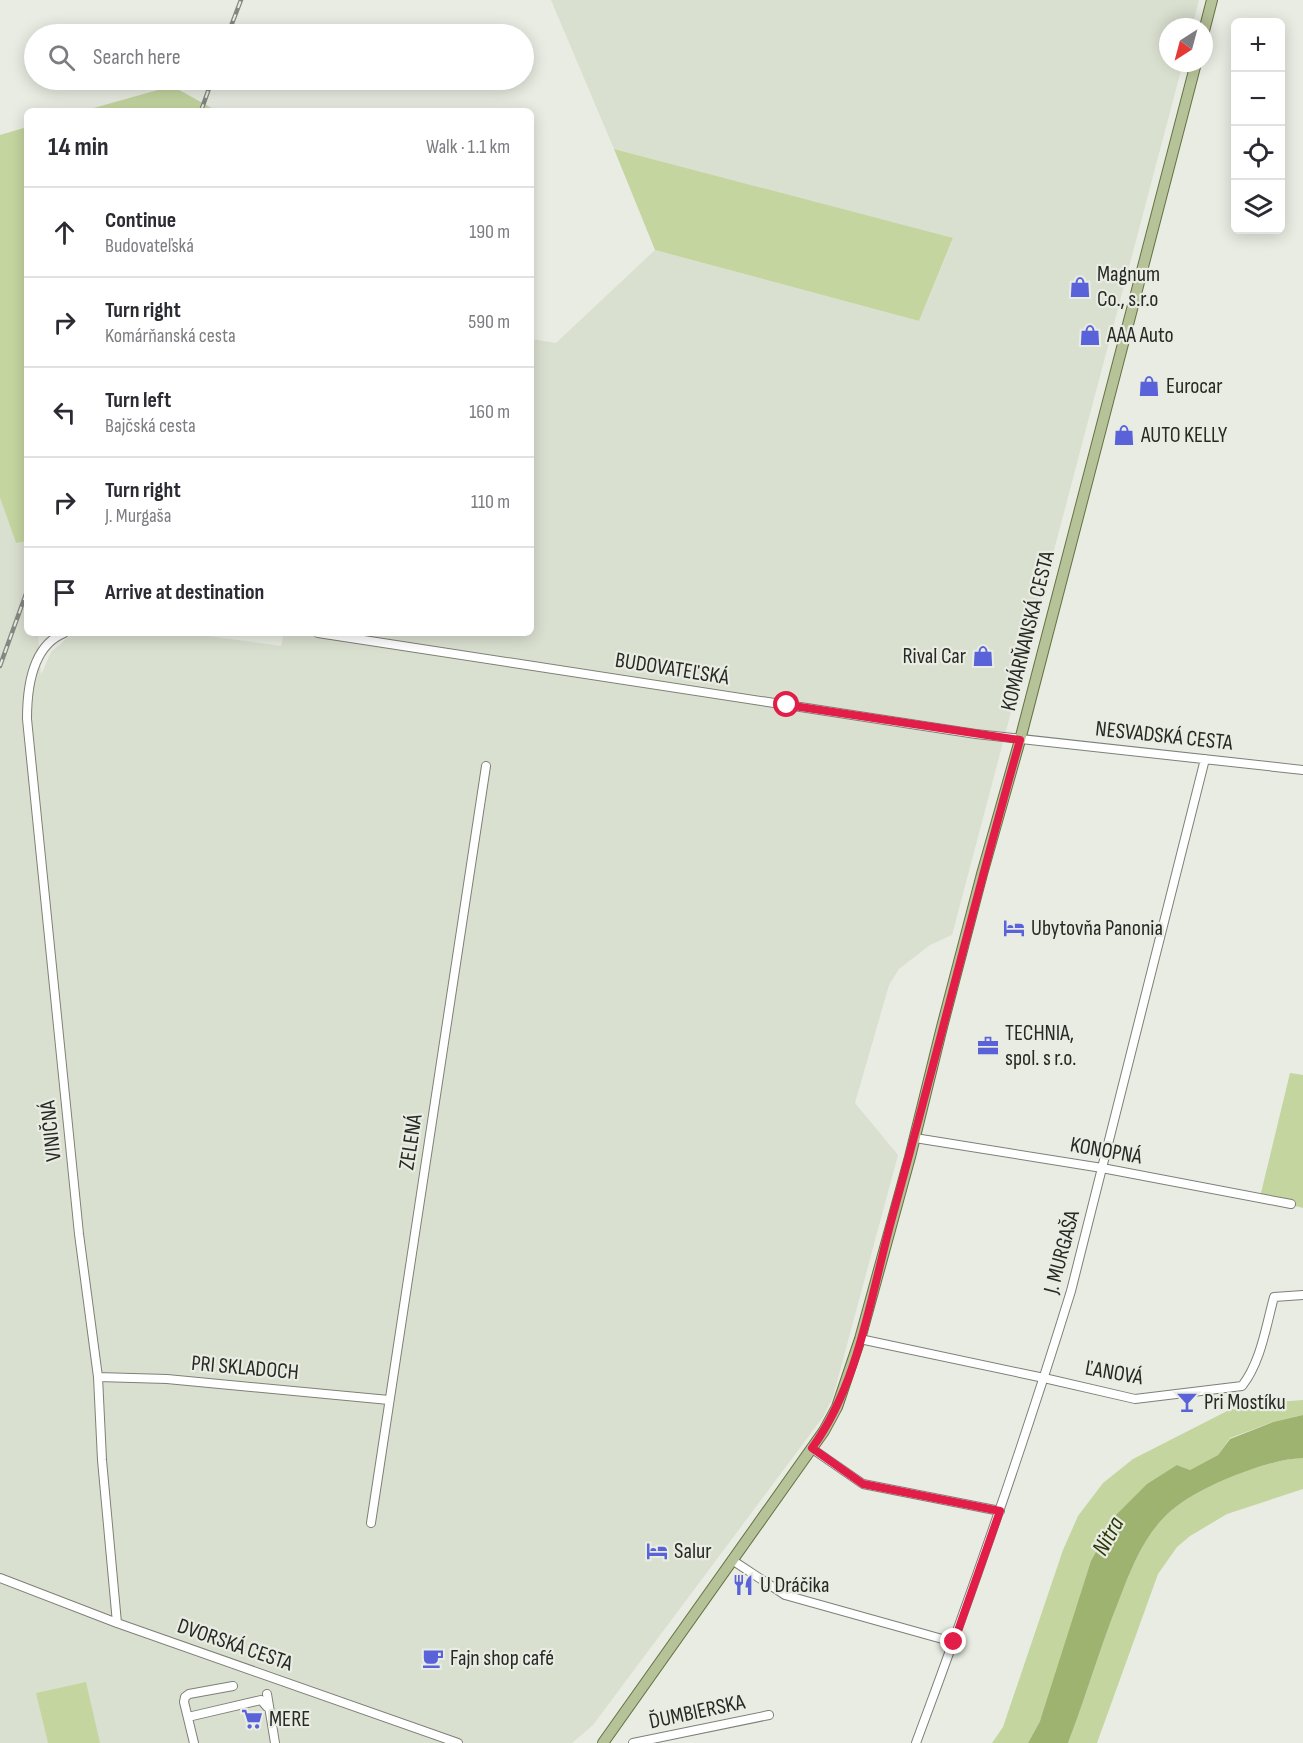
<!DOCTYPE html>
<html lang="en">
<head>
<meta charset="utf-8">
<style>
	body { margin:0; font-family:"Sofia Sans Condensed",sans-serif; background:#f2f2f3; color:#2b2b33 }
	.controls { position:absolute; right:18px; top:18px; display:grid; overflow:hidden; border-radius:9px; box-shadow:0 3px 15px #0003 }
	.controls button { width:54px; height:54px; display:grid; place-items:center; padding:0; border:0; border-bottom:2px solid #e1e1e2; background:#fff; color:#2b2b33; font:30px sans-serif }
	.compass { position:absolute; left:1159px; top:18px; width:54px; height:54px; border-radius:50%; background:#fff; box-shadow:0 3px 15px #0003; rotate:216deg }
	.stop { position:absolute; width:18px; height:18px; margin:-14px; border:4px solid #e11d48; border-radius:50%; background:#fff }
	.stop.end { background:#e11d48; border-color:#fff; box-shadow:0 2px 6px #0008 }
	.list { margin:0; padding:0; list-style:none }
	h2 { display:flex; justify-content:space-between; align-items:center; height:78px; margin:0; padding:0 24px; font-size:26px }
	h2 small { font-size:20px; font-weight:400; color:#7c7c81 }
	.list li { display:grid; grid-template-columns:39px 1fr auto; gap:18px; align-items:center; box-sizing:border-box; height:90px; padding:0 24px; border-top:2px solid #e1e1e2 }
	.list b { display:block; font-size:22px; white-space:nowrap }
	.list p { margin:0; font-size:20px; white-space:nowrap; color:#7c7c81 }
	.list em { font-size:20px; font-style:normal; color:#7c7c81 }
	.icon { flex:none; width:33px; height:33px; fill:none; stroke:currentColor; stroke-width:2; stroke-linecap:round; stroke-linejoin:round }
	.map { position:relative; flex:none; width:1303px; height:1743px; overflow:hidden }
	.search { position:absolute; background:#fff; box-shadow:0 3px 15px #0003; left:24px; top:24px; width:510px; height:66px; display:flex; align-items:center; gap:15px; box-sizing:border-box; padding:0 21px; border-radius:33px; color:#7c7c81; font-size:22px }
	.panel { position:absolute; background:#fff; box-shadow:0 3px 15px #0003; left:24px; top:108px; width:510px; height:528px; border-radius:9px }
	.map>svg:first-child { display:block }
	.built { fill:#dae0d0 }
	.green { fill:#c4d5a0 }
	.water { fill:#9fb371 }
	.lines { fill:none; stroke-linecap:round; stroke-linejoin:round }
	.minor-casing { stroke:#7d8077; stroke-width:10 }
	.major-casing { stroke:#657244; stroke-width:12 }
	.minor { stroke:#fff; stroke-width:8 }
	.major { stroke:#b6c298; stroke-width:10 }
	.rail-casing { stroke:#858881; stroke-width:4.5 }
	.rail { stroke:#e8ece2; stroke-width:2; stroke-dasharray:7; stroke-linecap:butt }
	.route { stroke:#e11d48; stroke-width:8 }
	.labels { text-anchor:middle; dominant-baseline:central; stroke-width:4.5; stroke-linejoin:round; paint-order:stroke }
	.poi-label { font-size:22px; fill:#272925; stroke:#e8ece2; text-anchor:start }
	.street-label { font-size:22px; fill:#272925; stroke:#e8ece2 }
	.water-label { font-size:24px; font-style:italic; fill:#2c3804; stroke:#e8ece2 }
</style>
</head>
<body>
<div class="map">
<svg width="1303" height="1743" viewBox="0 0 1303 1743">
	<rect width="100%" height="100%" fill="#e8ece2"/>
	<path class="built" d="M551 0H1199L1192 27H1168V63H1183L952 935 930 945 899 969 889 985 855 1103 898 1155 833 1397 823 1417 593 1725 572 1743H0V498L16 543 27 541V633H38L41 675 51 652 72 634 77 633H186L281 646 284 633H531V339L556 343 655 250 919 321 953 239 614 149Z"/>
	<path class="green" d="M172 86 217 111H83Z
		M27 127V541L16 543 0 498V135Z
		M614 149 953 238 919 321 655 250Z
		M1290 1073 1303 1075V1208L1260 1197Z
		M1303 1400V1415L1273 1422 1230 1438 1218 1455 1190 1470 1177 1465 1028 1743H992L1003 1727 1063 1550 1078 1516 1103 1483 1133 1459 1239 1405Z
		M1303 1458V1489L1227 1514 1190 1536 1177 1547 1158 1574 1097 1743H1068C1084 1697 1099 1650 1117 1604 1131 1570 1143 1535 1172 1510 1190 1495 1215 1483 1236 1475 1258 1467 1280 1459 1303 1458Z
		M86 1682 100 1743H48L36 1693Z"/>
	<path class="water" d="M1303 1415V1458C1280 1459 1258 1467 1236 1475 1215 1483 1190 1495 1172 1510 1144 1534 1132 1567 1119 1600 1100 1647 1086 1696 1068 1743H1028L1040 1721 1091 1561 1117 1514 1147 1484 1177 1465 1190 1470 1218 1455 1230 1439 1273 1422Z"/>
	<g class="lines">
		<defs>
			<path id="minor" d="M64 633C32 646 27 689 27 719L79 1234 98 1377 102 1460 117 1623
				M318 633 976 734 1303 770
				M915 1138 1102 1168 1291 1204
				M860 1339 1044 1378 1135 1399 1242 1386C1261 1362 1266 1326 1274 1297L1303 1295
				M98 1377 167 1379 389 1400
				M811 1448 863 1484 1000 1511
				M371 1523 486 766
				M732 1560 785 1595 953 1642
				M0 1578 117 1623 458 1743
				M267 1694 275 1743
				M188 1717 261 1700 267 1707
				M194 1743 184 1702 185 1697 189 1694 233 1686
				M633 1743 769 1715
				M916 1743C972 1593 1024 1443 1071 1291L1205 759"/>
			<path id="major" d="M1204 31 1212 0
				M603 1743 824 1431 837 1407 860 1339 910 1157 942 1027 982 874 1020 740 1196 63"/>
		</defs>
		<use href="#minor" class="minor-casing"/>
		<use href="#major" class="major-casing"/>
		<use href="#minor" class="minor"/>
		<use href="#major" class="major"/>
		<defs>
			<path id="rail" d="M228 34 241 0
				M201 111 212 80
				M0 666 27 591"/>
		</defs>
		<use href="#rail" class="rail-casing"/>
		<use href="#rail" class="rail"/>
	</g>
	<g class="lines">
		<path class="route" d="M787 705 1020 740C975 899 936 1059 892 1218 871 1294 859 1384 812 1448L863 1484 1000 1511 954 1642"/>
	</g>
	<defs>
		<symbol id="shop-bare" viewBox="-9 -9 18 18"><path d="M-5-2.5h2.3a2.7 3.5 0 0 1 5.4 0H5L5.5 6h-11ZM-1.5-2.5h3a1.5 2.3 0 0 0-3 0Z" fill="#5962d9" stroke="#e8ece2" stroke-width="2.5" paint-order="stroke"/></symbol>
		<symbol id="hotel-bare" viewBox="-9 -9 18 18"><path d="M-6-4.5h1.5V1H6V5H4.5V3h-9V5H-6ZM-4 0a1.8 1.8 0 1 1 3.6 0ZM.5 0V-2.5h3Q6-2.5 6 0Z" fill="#5962d9" stroke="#e8ece2" stroke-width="2.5" paint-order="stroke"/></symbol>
		<symbol id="office-bare" viewBox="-9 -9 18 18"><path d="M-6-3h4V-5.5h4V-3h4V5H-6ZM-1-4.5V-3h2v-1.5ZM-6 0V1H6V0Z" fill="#5962d9" stroke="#e8ece2" stroke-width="2.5" paint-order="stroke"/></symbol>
		<symbol id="bar-bare" viewBox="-9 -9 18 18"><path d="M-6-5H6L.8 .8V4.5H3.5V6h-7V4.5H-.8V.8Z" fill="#5962d9" stroke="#e8ece2" stroke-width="2.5" paint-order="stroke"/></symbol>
		<symbol id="restaurant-bare" viewBox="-9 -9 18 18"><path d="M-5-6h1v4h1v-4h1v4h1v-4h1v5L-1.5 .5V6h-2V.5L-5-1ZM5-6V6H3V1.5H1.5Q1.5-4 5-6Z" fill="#5962d9" stroke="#e8ece2" stroke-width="2.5" paint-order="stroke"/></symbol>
		<symbol id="cafe-bare" viewBox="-9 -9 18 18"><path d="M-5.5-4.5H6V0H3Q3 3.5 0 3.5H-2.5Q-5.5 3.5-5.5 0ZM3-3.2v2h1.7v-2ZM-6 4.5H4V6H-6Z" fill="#5962d9" stroke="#e8ece2" stroke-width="2.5" paint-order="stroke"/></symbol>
		<symbol id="supermarket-bare" viewBox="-9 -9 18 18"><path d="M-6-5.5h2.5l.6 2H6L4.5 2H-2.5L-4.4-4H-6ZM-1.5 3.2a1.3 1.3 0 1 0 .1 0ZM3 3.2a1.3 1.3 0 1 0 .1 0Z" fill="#5962d9" stroke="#e8ece2" stroke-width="2.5" paint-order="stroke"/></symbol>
	</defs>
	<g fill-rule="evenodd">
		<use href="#shop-bare" x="1065" y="272" width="30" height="30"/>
		<use href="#shop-bare" x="1075" y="320" width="30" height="30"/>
		<use href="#shop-bare" x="1134" y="371" width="30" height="30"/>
		<use href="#shop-bare" x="1109" y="420" width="30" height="30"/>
		<use href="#shop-bare" x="968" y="641" width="30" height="30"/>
		<use href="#hotel-bare" x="999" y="913" width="30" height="30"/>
		<use href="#office-bare" x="973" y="1031" width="30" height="30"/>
		<use href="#bar-bare" x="1172" y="1387" width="30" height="30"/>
		<use href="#hotel-bare" x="642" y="1536" width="30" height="30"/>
		<use href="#restaurant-bare" x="728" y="1570" width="30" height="30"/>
		<use href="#cafe-bare" x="418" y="1643" width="30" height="30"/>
		<use href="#supermarket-bare" x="237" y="1704" width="30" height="30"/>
	</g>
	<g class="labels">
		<g class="poi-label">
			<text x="1097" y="274">Magnum<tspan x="1097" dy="25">Co., s.r.o</tspan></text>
			<text x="1107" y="335">AAA Auto</text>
			<text x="1166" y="386">Eurocar</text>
			<text x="1141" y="435">AUTO KELLY</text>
			<text x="966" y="656" text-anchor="end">Rival Car</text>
			<text x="1031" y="928">Ubytovňa Panonia</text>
			<text x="1005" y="1033">TECHNIA,<tspan x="1005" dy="25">spol. s r.o.</tspan></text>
			<text x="1204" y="1402">Pri Mostíku</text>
			<text x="674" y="1551">Salur</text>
			<text x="760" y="1585">U Dráčika</text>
			<text x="450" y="1658">Fajn shop café</text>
			<text x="269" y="1719">MERE</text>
		</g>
		<g class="street-label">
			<text transform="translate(1028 631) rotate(-76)">KOMÁRŇANSKÁ CESTA</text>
			<text transform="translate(672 669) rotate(9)">BUDOVATEĽSKÁ</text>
			<text transform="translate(1164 736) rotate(6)">NESVADSKÁ CESTA</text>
			<text transform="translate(51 1131) rotate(-96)">VINIČNÁ</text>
			<text transform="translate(411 1142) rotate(-81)">ZELENÁ</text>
			<text transform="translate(1106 1151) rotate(10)">KONOPNÁ</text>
			<text transform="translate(1062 1252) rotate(-75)">J. MURGAŠA</text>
			<text transform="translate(245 1368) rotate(5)">PRI SKLADOCH</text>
			<text transform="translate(1114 1373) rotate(10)">ĽANOVÁ</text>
			<text transform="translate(235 1645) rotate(19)">DVORSKÁ CESTA</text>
			<text transform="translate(697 1712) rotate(-12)">ĎUMBIERSKA</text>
		</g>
		<g class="water-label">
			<text transform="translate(1108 1536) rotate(-61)">Nitra</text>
		</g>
	</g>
</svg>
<div class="controls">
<button>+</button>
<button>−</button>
<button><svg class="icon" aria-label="locate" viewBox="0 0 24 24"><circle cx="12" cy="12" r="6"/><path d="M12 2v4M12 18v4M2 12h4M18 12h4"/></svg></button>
<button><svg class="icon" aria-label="layers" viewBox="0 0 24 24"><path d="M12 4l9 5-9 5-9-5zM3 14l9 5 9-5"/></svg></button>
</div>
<svg class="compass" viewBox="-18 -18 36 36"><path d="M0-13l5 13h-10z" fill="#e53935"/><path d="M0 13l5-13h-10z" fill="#7c7c81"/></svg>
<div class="stop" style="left:787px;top:705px"></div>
<div class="stop end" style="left:954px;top:1642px"></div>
<div class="search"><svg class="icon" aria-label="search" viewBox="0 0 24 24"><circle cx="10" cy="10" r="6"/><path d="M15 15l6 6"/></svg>Search here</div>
<section class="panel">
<h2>14 min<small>Walk · 1.1 km</small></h2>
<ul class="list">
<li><svg class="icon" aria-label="ahead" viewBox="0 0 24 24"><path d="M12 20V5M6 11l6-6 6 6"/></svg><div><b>Continue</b><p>Budovateľská</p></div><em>190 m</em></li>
<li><svg class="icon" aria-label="right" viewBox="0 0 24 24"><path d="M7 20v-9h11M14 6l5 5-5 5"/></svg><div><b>Turn right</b><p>Komárňanská cesta</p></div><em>590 m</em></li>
<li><svg class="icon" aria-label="left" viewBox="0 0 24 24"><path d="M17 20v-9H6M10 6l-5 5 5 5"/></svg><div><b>Turn left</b><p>Bajčská cesta</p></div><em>160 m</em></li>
<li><svg class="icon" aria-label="right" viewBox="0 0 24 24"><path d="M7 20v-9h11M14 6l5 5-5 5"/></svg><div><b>Turn right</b><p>J. Murgaša</p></div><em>110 m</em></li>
<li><svg class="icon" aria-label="arrive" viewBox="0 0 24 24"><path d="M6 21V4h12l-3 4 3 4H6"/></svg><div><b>Arrive at destination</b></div></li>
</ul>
</section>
</div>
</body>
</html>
